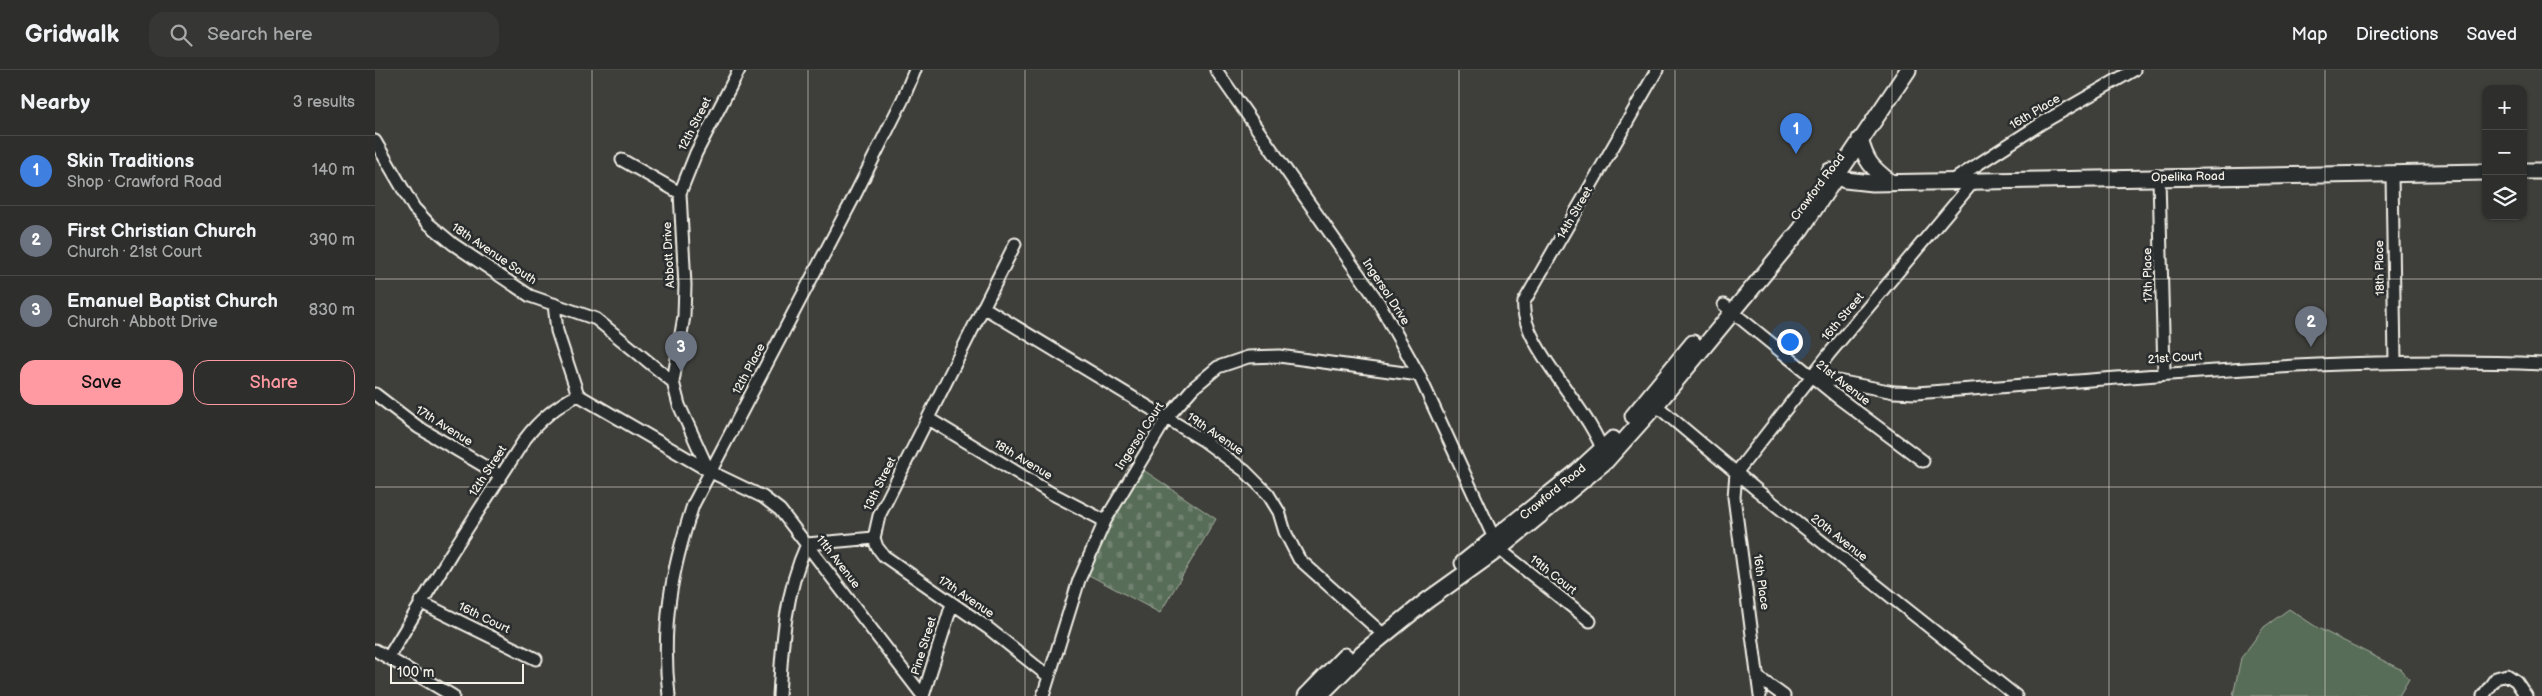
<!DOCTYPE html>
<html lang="en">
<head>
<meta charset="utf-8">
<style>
	body { margin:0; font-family:"Balsamiq Sans",sans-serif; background:#363634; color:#f1f3f6 }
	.controls { position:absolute; right:15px; top:15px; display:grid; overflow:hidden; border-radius:10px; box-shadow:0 1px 4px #0004 }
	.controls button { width:45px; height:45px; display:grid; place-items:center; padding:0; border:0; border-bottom:1px solid #494a48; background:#2e2e2c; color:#f1f3f6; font:25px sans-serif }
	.scale { position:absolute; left:15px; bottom:12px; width:134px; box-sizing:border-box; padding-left:5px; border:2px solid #f4f1e8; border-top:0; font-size:14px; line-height:18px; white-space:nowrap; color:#f4f1e8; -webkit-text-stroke:4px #2a2d2e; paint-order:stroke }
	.you { position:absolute; left:1414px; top:271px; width:18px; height:18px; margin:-12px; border:4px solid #fff; border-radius:50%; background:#1a73e8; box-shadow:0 0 0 8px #1a73e833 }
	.badge { display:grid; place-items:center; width:32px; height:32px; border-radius:50%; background:#ff9aa2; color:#fff; font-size:16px; font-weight:700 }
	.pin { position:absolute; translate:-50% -41px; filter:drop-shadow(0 1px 2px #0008) }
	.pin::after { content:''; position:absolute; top:26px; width:18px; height:15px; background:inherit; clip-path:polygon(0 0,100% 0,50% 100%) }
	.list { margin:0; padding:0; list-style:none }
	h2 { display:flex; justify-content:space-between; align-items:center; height:65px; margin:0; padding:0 20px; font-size:21px }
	h2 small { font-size:16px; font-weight:400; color:#a7a8a9 }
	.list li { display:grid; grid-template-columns:32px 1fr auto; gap:15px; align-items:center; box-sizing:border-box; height:70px; padding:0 20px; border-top:1px solid #494a48 }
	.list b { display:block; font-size:19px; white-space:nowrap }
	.list p { margin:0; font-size:16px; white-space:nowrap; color:#a7a8a9 }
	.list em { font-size:16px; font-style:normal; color:#a7a8a9 }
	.actions { display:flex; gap:10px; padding:15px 20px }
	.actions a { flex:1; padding:11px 0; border:1px solid #ff9aa2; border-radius:15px; text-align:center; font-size:18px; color:#ff9aa2 }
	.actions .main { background:#ff9aa2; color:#111 }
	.icon { flex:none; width:28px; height:28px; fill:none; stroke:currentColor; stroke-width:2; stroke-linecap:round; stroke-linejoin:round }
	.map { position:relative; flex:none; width:2167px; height:626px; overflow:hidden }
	header { display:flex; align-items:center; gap:30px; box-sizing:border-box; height:70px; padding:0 25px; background:#2e2e2c; border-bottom:1px solid #494a48 }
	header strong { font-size:24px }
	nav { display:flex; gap:28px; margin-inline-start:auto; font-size:18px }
	.search { width:350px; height:45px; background:#363634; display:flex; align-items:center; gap:12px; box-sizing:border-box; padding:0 18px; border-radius:15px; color:#a7a8a9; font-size:19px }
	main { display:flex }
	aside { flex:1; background:#2e2e2c }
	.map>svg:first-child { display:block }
	.green { fill:#586d59; stroke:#a6afa0 }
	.cemetery { fill:url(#cemetery-stones); stroke:#a6afa0 }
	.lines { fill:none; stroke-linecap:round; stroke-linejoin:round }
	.minor-casing { stroke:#f4f1e8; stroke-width:15 }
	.major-casing { stroke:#f4f1e8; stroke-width:19 }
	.minor { stroke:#2a2d2e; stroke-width:11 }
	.major { stroke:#2a2d2e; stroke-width:15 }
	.grid { fill:none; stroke:#f4f1e8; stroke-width:1; stroke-opacity:0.55 }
	.labels { text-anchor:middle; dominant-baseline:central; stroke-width:5; stroke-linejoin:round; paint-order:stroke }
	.street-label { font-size:12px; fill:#f4f1e8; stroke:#2a2d2e }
</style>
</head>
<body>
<header>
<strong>Gridwalk</strong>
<div class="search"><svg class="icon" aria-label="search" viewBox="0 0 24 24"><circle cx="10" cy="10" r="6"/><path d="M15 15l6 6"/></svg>Search here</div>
<nav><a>Map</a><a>Directions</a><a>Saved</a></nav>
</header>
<main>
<aside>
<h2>Nearby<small>3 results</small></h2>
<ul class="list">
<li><span class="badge" style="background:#3f7fe0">1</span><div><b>Skin Traditions</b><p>Shop · Crawford Road</p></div><em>140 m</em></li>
<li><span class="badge" style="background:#6b7280">2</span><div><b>First Christian Church</b><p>Church · 21st Court</p></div><em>390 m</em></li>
<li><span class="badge" style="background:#6b7280">3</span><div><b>Emanuel Baptist Church</b><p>Church · Abbott Drive</p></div><em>830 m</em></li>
</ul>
<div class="actions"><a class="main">Save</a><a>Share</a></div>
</aside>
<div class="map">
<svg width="2167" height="626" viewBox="0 0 2167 626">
	<defs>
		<pattern id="cemetery-stones" width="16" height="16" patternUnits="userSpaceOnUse" patternTransform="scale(1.25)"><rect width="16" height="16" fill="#586d59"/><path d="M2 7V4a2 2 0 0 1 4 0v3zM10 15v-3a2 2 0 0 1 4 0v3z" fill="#718271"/></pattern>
	</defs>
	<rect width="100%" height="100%" fill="#3e3e3a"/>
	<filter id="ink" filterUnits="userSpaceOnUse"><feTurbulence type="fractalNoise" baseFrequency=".02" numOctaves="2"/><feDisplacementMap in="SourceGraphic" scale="10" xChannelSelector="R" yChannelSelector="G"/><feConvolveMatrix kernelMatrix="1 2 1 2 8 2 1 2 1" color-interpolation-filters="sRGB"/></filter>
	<g filter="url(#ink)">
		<path class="green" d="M1914 539 1943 558 2025 599 2034 609 2024 626H1858L1866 588 1889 557Z"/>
		<path class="cemetery" d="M764 397 841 449 785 543 712 504 735 451Z"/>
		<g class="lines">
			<defs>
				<path id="minor" d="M841 0 1004 233 1044 305 1124 479 1215 551
					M0 71 39 138 54 154 78 174 155 226 221 249 298 312 304 335 334 401
					M247 90 305 123
					M2017 104 2020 292
					M1784 108 1789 302
					M1577 111 1667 53 1759 0
					M640 174 504 446 499 468 502 477 509 486 613 558 673 606
					M179 234 182 261 203 325
					M1349 235 1461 326 1548 391
					M608 237 828 370 870 401 893 424 904 442 910 462 924 489 1009 565
					M1437 306 1519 322 1541 323C1750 309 1957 285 2167 294
					M298 312 309 246 310 215 305 123 321 83 364 0
					M0 324 43 357 126 406
					M203 325 334 401 388 427 405 440 548 626
					M1276 331 1383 421 1641 626
					M554 349 674 422 730 451
					M1229 385C1217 341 1143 272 1149 232L1282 0
					M432 474 499 468
					M45 532 161 589
					M0 580 78 626
					M13 588 77 482 150 369C165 349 181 336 203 325
					M1384 608 1409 626
					M294 626C286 555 296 502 318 435L481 123 528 29 540 0
					M404 626C407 574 410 522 432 474
					M548 626 577 534
					M668 626 704 510 730 451 791 349 818 318 843 297 873 287 904 286 1044 305
					M1385 626 1359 427 1361 403 1454 284 1599 111
					M2108 626 2121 608 2132 605 2141 611 2151 626"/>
				<path id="major" d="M1485 69C1491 92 1496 97 1515 112
					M1455 101 1470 110 1497 113 2111 102
					M2148 101H2167
					M1258 346 1318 273
					M1088 493 1202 402 1238 369
					M931 626 970 586
					M944 626 987 583 1050 532 1124 479 1231 391 1281 335 1426 159 1533 0"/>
			</defs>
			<use href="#minor" class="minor-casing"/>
			<use href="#major" class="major-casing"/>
			<use href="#minor" class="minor"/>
			<use href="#major" class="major"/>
		</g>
	</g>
	<path class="grid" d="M217 0V626M433 0V626M650 0V626M867 0V626M1084 0V626M1300 0V626M1517 0V626M1734 0V626M1950 0V626M0 209H2167M0 417H2167"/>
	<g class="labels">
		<g class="street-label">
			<text transform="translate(1660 42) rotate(-31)">16th Place</text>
			<text transform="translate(320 54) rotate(-63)">12th Street</text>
			<text transform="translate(1813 107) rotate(-1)">Opelika Road</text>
			<text transform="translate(1443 117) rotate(-53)">Crawford Road</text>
			<text transform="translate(1200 143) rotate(-60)">14th Street</text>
			<text transform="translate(119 184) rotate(34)">18th Avenue South</text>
			<text transform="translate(294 185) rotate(-93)">Abbott Drive</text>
			<text transform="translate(2005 198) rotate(-91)">18th Place</text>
			<text transform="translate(1773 205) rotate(-91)">17th Place</text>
			<text transform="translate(1011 222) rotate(57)">Ingersol Drive</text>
			<text transform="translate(1468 247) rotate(-50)">16th Street</text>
			<text transform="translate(1800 288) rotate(-4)">21st Court</text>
			<text transform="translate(374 299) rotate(-62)">12th Place</text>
			<text transform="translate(1468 313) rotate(38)">21st Avenue</text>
			<text transform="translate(69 356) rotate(32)">17th Avenue</text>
			<text transform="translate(840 364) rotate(34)">19th Avenue</text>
			<text transform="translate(765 366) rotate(-57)">Ingersol Court</text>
			<text transform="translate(648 390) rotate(31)">18th Avenue</text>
			<text transform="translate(113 401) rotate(-57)">12th Street</text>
			<text transform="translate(505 414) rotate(-64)">13th Street</text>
			<text transform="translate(1178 422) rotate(-39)">Crawford Road</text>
			<text transform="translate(1464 468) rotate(38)">20th Avenue</text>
			<text transform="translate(463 492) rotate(52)">11th Avenue</text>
			<text transform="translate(1178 505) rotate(38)">19th Court</text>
			<text transform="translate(1386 512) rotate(82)">16th Place</text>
			<text transform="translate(591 527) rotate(34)">17th Avenue</text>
			<text transform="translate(109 548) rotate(26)">16th Court</text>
			<text transform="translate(549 576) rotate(-73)">Pine Street</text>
		</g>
	</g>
</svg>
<div class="controls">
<button>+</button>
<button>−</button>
<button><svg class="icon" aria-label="layers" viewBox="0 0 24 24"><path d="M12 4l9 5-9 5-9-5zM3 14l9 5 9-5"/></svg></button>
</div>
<div class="scale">100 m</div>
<div class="you"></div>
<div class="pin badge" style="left:1421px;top:84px;background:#3f7fe0">1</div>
<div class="pin badge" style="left:1936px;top:277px;background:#6b7280">2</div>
<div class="pin badge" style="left:306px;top:302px;background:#6b7280">3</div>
</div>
</main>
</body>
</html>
